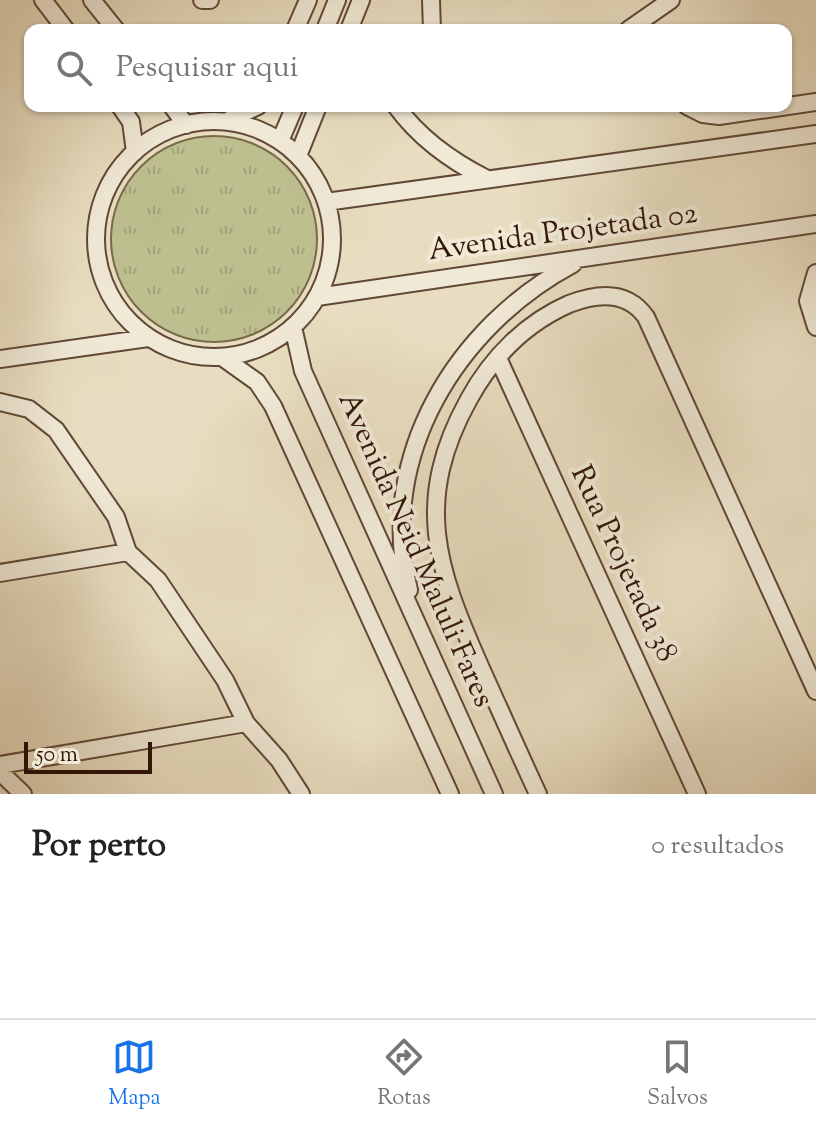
<!DOCTYPE html>
<html lang="pt">
<head>
<meta charset="utf-8">
<style>
	body { margin:0; font-family:"Sorts Mill Goudy",serif; background:#f2f2f2; color:#222 }
	.scale { position:absolute; left:24px; bottom:20px; width:128px; box-sizing:border-box; padding-left:8px; border:4px solid #341608; border-top:0; font-size:22px; line-height:28px; white-space:nowrap; color:#341608; -webkit-text-stroke:6px #f0e9d6; paint-order:stroke }
	.list { margin:0; padding:0; list-style:none }
	h2 { display:flex; justify-content:space-between; align-items:center; height:104px; margin:0; padding:0 32px; font-size:34px }
	h2 small { font-size:26px; font-weight:400; color:#767676 }
	.icon { flex:none; width:44px; height:44px; fill:none; stroke:currentColor; stroke-width:2; stroke-linecap:round; stroke-linejoin:round }
	.map { position:relative; flex:none; width:816px; height:794px; overflow:hidden }
	.search { position:absolute; background:#fff; box-shadow:0 2px 6px #0004; left:24px; right:24px; top:24px; height:88px; display:flex; align-items:center; gap:20px; box-sizing:border-box; padding:0 28px; border-radius:16px; color:#767676; font-size:30px }
	.sheet { height:224px; background:#fff }
	nav { display:flex; justify-content:space-around; align-items:center; box-sizing:border-box; height:112px; border-top:2px solid #e0e0e0; background:#fff; font-size:22px; color:#767676 }
	nav a { display:grid; justify-items:center; gap:4px }
	nav .on { color:#1a73e8 }
	.map>svg:first-child { display:block }
	.grass { fill:url(#grass-tufts); stroke:#786a4b; stroke-width:2 }
	.lines { fill:none; stroke-linecap:round; stroke-linejoin:round }
	.street-casing { stroke:#614836; stroke-width:20 }
	.street { stroke:#f0e9d6; stroke-width:16 }
	.labels { text-anchor:middle; dominant-baseline:central; stroke-width:8; stroke-linejoin:round; paint-order:stroke }
	.street-label { font-size:30px; fill:#341608; stroke:#f0e9d6 }
</style>
</head>
<body>
<div class="map">
<svg width="816" height="794" viewBox="0 0 816 794">
	<defs>
		<pattern id="grass-tufts" width="24" height="20" patternUnits="userSpaceOnUse" patternTransform="scale(2)"><rect width="24" height="20" fill="#bdbf8e"/><path d="M3 7l-1-3M5 7V3M7 7l1-3M15 17l-1-3M17 17v-4M19 17l1-3" fill="none" stroke="#a3a379"/></pattern>
	</defs>
	<rect width="100%" height="100%" fill="#e8ddc0"/>
	<filter id="stains"><feTurbulence type="fractalNoise" baseFrequency=".0025" numOctaves="4"/><feColorMatrix values="0 0 0 0 .2 0 0 0 0 .09 0 0 0 0 .02 0 0 0 .5 -.17"/></filter>
	<radialGradient id="worn" r=".72"><stop offset=".6" stop-color="#630" stop-opacity="0"/><stop offset="1" stop-color="#630" stop-opacity=".3"/></radialGradient>
	<path class="grass" d="M111 239a103 103 0 1 1 206 0a103 103 0 1 1-206 0Z"/>
	<g class="lines">
		<defs>
			<path id="street" d="M43 0 66 30
				M92 0 116 30
				M202 0H210
				M431 0 432 30
				M295 30 308 0
				M325 30 337 0
				M349 30 361 0
				M628 30 671 0
				M120 106 131 122 135 152
				M172 106 186 125
				M396 106C420 139 451 161 487 179
				M687 106 703 114 719 116 816 102
				M227 121 258 106
				M96 239a118 118 0 1 1 236 0a118 118 0 1 1-236 0Z
				M280 141 295 106
				M298 156 318 106
				M326 202 816 134
				M816 273 808 301 816 327
				M317 297 816 224
				M293 327 303 371 494 794
				M222 357 257 382 273 406 450 794
				M498 358 697 794
				M0 359 148 338
				M0 402 29 409 56 430 116 517 128 552 158 580 225 680 246 723 279 760 301 794
				M0 573 128 552
				M409 590C376 456 457 326 573 264
				M0 765 246 723
				M0 772 23 794
				M538 794C518 751 499 708 480 666 436 567 413 500 469 399 492 357 526 323 569 304 597 293 627 290 646 317L816 691"/>
		</defs>
		<use href="#street" class="street-casing"/>
		<use href="#street" class="street"/>
	</g>
	<g class="labels">
		<g class="street-label">
			<text transform="translate(563 233) rotate(-8)">Avenida Projetada 02</text>
			<text transform="translate(415 550) rotate(66)">Avenida Neid Maluli Fares</text>
			<text transform="translate(623 564) rotate(65)">Rua Projetada 38</text>
		</g>
	</g>
	<rect width="100%" height="100%" filter="url(#stains)"/>
	<rect width="100%" height="100%" fill="url(#worn)"/>
</svg>
<div class="scale">50 m</div>
<div class="search"><svg class="icon" aria-label="search" viewBox="0 0 24 24"><circle cx="10" cy="10" r="6"/><path d="M15 15l6 6"/></svg>Pesquisar aqui</div>
</div>
<section class="sheet">
<h2>Por perto<small>0 resultados</small></h2>
<ul class="list">
</ul>
</section>
<nav>
<a class="on"><svg class="icon" aria-label="map" viewBox="0 0 24 24"><path d="M3 6l6-2 6 2 6-2v14l-6 2-6-2-6 2zM9 4v14M15 6v14"/></svg>Mapa</a>
<a><svg class="icon" aria-label="directions" viewBox="0 0 24 24"><path d="M12 3l9 9-9 9-9-9zM9 14v-3h6M13 9l2 2-2 2"/></svg>Rotas</a>
<a><svg class="icon" aria-label="saved" viewBox="0 0 24 24"><path d="M7 4h10v16l-5-4-5 4z"/></svg>Salvos</a>
</nav>
</body>
</html>
